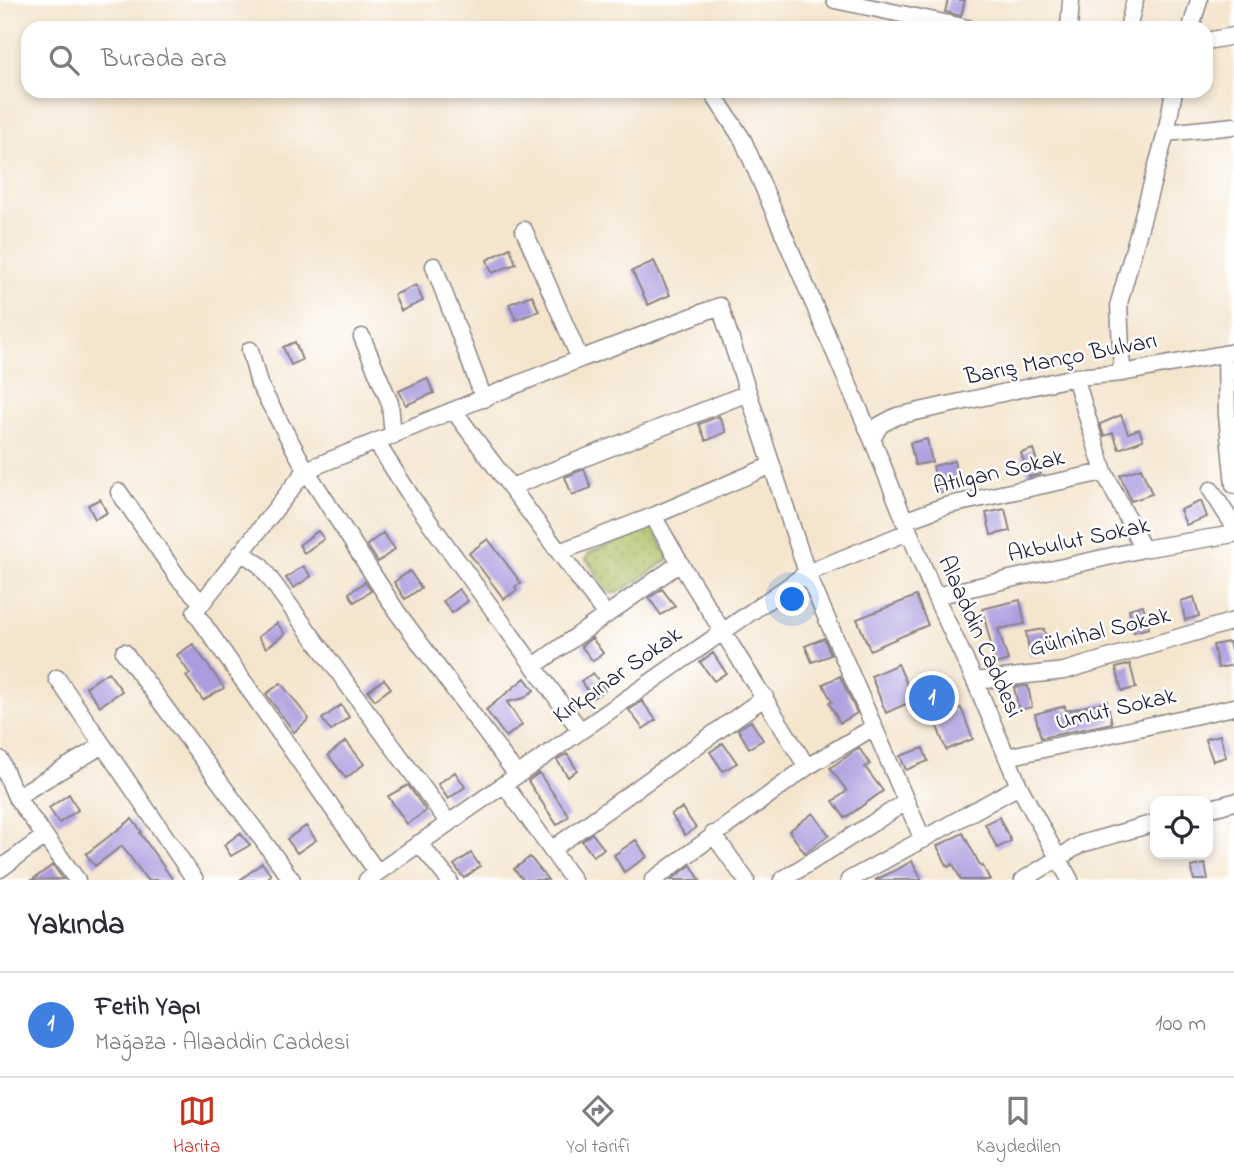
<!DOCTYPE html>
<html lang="tr">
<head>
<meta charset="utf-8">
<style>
	body { margin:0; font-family:"Indie Flower",sans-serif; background:#f2f2f3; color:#2b2b33 }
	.controls { position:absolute; right:21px; bottom:21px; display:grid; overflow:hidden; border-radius:14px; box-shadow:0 4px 10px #0003 }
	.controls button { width:63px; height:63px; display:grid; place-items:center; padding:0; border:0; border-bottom:2px solid #e1e1e2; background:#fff; color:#2b2b33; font:35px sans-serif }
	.you { position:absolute; left:793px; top:600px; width:24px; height:24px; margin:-18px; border:5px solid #fff; border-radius:50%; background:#1a73e8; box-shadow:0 0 0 10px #1a73e833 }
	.badge { display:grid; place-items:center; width:46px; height:46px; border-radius:50%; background:#c8321e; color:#fff; font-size:23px; font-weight:700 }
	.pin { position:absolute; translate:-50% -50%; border:4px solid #fff; box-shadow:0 2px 7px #0006 }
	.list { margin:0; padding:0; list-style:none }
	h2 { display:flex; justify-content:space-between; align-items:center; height:91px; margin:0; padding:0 28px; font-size:30px }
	h2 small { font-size:23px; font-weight:400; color:#7c7c81 }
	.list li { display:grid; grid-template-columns:46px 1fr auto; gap:21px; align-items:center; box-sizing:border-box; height:105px; padding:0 28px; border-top:2px solid #e1e1e2 }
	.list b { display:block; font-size:26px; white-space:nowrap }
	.list p { margin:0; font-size:23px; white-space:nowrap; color:#7c7c81 }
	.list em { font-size:23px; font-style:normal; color:#7c7c81 }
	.icon { flex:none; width:38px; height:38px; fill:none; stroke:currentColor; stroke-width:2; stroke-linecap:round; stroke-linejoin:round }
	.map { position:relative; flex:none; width:1234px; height:880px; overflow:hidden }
	.search { position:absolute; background:#fff; box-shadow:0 4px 10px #0003; left:21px; right:21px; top:21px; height:77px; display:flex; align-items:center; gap:18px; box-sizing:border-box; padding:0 24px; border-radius:21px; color:#7c7c81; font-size:26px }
	.sheet { height:196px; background:#fff }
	nav { display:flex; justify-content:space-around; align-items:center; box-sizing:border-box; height:98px; border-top:2px solid #e1e1e2; background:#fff; font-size:19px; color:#7c7c81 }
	nav a { display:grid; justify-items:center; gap:4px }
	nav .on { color:#c8321e }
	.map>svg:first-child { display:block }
	.park { fill:url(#park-dots); stroke:#66704e; stroke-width:2 }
	.building { fill:#ab9cdf }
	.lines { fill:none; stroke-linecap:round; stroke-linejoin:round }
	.minor-casing { stroke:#8b8484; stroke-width:19 }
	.minor { stroke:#fff; stroke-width:16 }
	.labels { text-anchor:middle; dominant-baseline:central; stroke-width:5; stroke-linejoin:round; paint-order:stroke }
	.street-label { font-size:24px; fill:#22223b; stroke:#fff }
</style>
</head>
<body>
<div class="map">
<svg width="1234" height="880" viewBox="0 0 1234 880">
	<defs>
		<pattern id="park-dots" width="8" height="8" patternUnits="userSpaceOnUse" patternTransform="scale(1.75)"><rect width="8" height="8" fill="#abbe62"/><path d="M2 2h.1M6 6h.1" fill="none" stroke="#8b9a52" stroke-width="1.8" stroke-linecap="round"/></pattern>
	</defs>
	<rect width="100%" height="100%" fill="#fff"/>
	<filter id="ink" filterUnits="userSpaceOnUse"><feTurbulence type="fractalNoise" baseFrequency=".0143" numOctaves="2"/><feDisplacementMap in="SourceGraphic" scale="14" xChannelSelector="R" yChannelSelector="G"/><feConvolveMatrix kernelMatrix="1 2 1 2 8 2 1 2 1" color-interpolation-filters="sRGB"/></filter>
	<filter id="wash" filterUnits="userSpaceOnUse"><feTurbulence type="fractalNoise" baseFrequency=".00686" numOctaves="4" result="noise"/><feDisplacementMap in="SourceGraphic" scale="28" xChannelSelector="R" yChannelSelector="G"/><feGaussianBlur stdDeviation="1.57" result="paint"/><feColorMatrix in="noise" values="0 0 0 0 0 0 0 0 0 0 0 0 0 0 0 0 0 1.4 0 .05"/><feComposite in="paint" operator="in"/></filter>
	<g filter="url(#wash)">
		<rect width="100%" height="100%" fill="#f4e5cd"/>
		<path class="park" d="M648 529H654L669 559 625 589 613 594 608 591 586 559 589 553Z"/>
		<g id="blocks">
			<path class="building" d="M948 0H965L961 16 945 12Z
				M510 248 516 264 492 273 487 260Z
				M654 261 670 295 648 305 632 271Z
				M416 285 423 301 401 311 394 295Z
				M532 295 539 311 516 320 509 304Z
				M295 342 302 360 291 365 283 347Z
				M427 378 434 393 406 405 399 391Z
				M1121 415 1128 433 1139 429 1143 440 1119 449 1113 433 1104 436 1100 424Z
				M719 416 726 432 706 441 699 424Z
				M927 439 932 462 915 465 910 443Z
				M1033 449 1041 474 1029 477 1021 453Z
				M954 461 960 488 939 493 933 466Z
				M1141 468 1152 494 1131 501 1120 475Z
				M584 469 591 488 572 495 565 477Z
				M100 499 107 513 95 519 88 505Z
				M1201 501 1207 517 1186 525 1180 510Z
				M1005 509 1010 531 991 535 986 513Z
				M318 531 324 539 304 553 299 545Z
				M383 533 395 549 378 562 367 545Z
				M488 539 521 583 515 587 517 590 504 599 469 553Z
				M303 566 311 576 294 588 286 578Z
				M410 571 421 588 405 599 394 582Z
				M365 582 371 591 354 602 349 593Z
				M459 589 468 601 452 613 443 601Z
				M662 589 675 606 661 615 649 598Z
				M916 596 928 625 870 650 857 619Z
				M1194 597 1199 616 1185 620 1181 601Z
				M1020 600 1025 624 998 629 1008 660 996 664 982 609Z
				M1143 605 1149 628 1134 632 1129 609Z
				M277 623 285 634 266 648 258 637Z
				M1044 629 1049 652 1030 655 1026 632Z
				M592 638 603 653 593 661 581 646Z
				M824 638 831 655 812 662 805 646Z
				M1229 642 1234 665 1218 668 1213 645Z
				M193 644 224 688 203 700 186 676 190 674 177 655Z
				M713 653 726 673 714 681 700 662Z
				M898 664 910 691 938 679 944 694 922 703 919 698 886 713 871 676Z
				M1130 664 1136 688 1122 691 1116 668Z
				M108 672 122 691 100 706 86 687Z
				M593 673 605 690 593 698 581 681Z
				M840 676 857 713 840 723 829 703 832 702 823 684Z
				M525 678 534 690 524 698 507 702 522 725 506 737 486 710Z
				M384 679 391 688 375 700 368 691Z
				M281 683 309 719 294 732 266 694Z
				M1028 686 1032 707 1019 710 1014 687Z
				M642 701 656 720 643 729 629 710Z
				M1107 701 1112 723 1041 738 1035 714 1065 706 1066 711Z
				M341 705 349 717 331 731 322 719Z
				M961 708 973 739 946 750 934 718Z
				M751 721 763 740 749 748 738 729Z
				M1220 735 1226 757 1213 761 1205 739Z
				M346 741 364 764 346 778 328 755Z
				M723 743 737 763 723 771 710 752Z
				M859 748 870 764 865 767 883 791 845 818 833 801 847 791 830 768Z
				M923 748 928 761 906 770 900 756Z
				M567 754 577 770 568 777 557 760Z
				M455 772 465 787 448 799 438 784Z
				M539 773 569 816 557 825 528 781Z
				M408 785 426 811 407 824 388 796Z
				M69 794 78 810 59 823 49 808Z
				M682 808 696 828 685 835 671 814Z
				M813 813 829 835 805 853 789 831Z
				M999 817 1011 841 997 848 985 824Z
				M132 819 142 832 140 833 173 880H147L122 846 95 866 86 854Z
				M306 826 316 840 297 853 287 839Z
				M240 833 250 845 231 856 224 845Z
				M592 833 604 849 593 856 582 841Z
				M963 833 981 867 983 866 990 880H961L953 864 948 867 937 846Z
				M636 840 647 857 624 872 614 855Z
				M471 853 480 866 464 878 454 865Z
				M530 857 542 872 548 880H523L514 869Z
				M912 861 922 880H875L896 870Z
				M262 863 271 875 265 880H240Z
				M1205 864 1208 880H1194L1191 867Z
				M53 865 63 879 32 880Z
				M691 865 700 880H671Z"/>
		</g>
	</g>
	<g filter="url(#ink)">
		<use href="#blocks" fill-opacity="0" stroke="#8b8484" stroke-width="2"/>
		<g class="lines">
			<defs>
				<path id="minor" d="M835 0 968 28
					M1069 28 1071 0
					M1128 28 1135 0
					M1191 28 1199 0
					M1206 41 1234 36
					M711 91 743 140 872 439
					M1166 133 1234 126
					M524 230 580 359
					M434 266 484 399
					M362 337 390 403 393 436
					M250 350 259 384 306 470 397 612 517 775
					M1226 354 1227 416 1234 485
					M1122 373 1119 303 1166 133 1174 91
					M1075 377 1104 472 1143 549
					M454 411 606 615
					M376 442 412 498 580 730
					M511 487 748 393
					M1211 490 1234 526
					M119 492 179 579 202 603
					M653 516 680 563 807 767
					M904 521 945 506 1104 472
					M241 552 260 565 448 822
					M559 552 653 516 772 465
					M935 596 1143 549 1234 534
					M124 652 292 880
					M534 666 680 563
					M57 678 195 880
					M975 681 1064 671 1234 621
					M1007 757 1234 707
					M0 759 16 797
					M504 784 573 880
					M1208 809 1234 802
					M713 834 746 880
					M419 843 449 880
					M551 850 765 697
					M0 869 45 836
					M377 872 195 612 306 470 580 359 720 306 807 573 923 840
					M77 880 16 797 103 745
					M367 880 807 573 908 532
					M653 880 807 767 874 727
					M782 880 906 802
					M849 880 1019 786
					M1023 880 1081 844 1155 823
					M1070 880 1019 786 975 681 935 596 872 439 880 425 897 416 1075 377 1122 373 1234 352"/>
			</defs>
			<use href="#minor" class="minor-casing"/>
			<use href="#minor" class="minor"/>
		</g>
	</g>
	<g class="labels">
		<g class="street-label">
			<text transform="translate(1061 360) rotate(-11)">Barış Manço Bulvarı</text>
			<text transform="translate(999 473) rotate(-13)">Atılgan Sokak</text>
			<text transform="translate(1079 541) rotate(-12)">Akbulut Sokak</text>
			<text transform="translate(1100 633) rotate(-14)">Gülnihal Sokak</text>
			<text transform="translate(979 637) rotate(66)">Alaaddin Caddesi</text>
			<text transform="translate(618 676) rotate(-35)">Kırkpınar Sokak</text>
			<text transform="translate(1116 710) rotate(-13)">Umut Sokak</text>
		</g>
	</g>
</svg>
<div class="controls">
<button><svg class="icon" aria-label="locate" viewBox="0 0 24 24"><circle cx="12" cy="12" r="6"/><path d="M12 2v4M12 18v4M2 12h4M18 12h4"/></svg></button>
</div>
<div class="you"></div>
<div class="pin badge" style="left:932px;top:698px;background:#3f7fe0">1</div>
<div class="search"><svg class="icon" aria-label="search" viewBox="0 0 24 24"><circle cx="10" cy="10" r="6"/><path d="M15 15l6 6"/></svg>Burada ara</div>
</div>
<section class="sheet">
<h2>Yakında<small></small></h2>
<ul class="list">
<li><span class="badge" style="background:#3f7fe0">1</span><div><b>Fetih Yapı</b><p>Mağaza · Alaaddin Caddesi</p></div><em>100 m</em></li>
</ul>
</section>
<nav>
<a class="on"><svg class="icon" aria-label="map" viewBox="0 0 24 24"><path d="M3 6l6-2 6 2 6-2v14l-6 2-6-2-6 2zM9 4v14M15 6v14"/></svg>Harita</a>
<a><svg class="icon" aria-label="directions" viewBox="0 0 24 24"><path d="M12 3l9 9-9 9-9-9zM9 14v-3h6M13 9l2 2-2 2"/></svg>Yol tarifi</a>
<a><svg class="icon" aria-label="saved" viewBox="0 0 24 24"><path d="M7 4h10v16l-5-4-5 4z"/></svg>Kaydedilen</a>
</nav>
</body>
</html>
